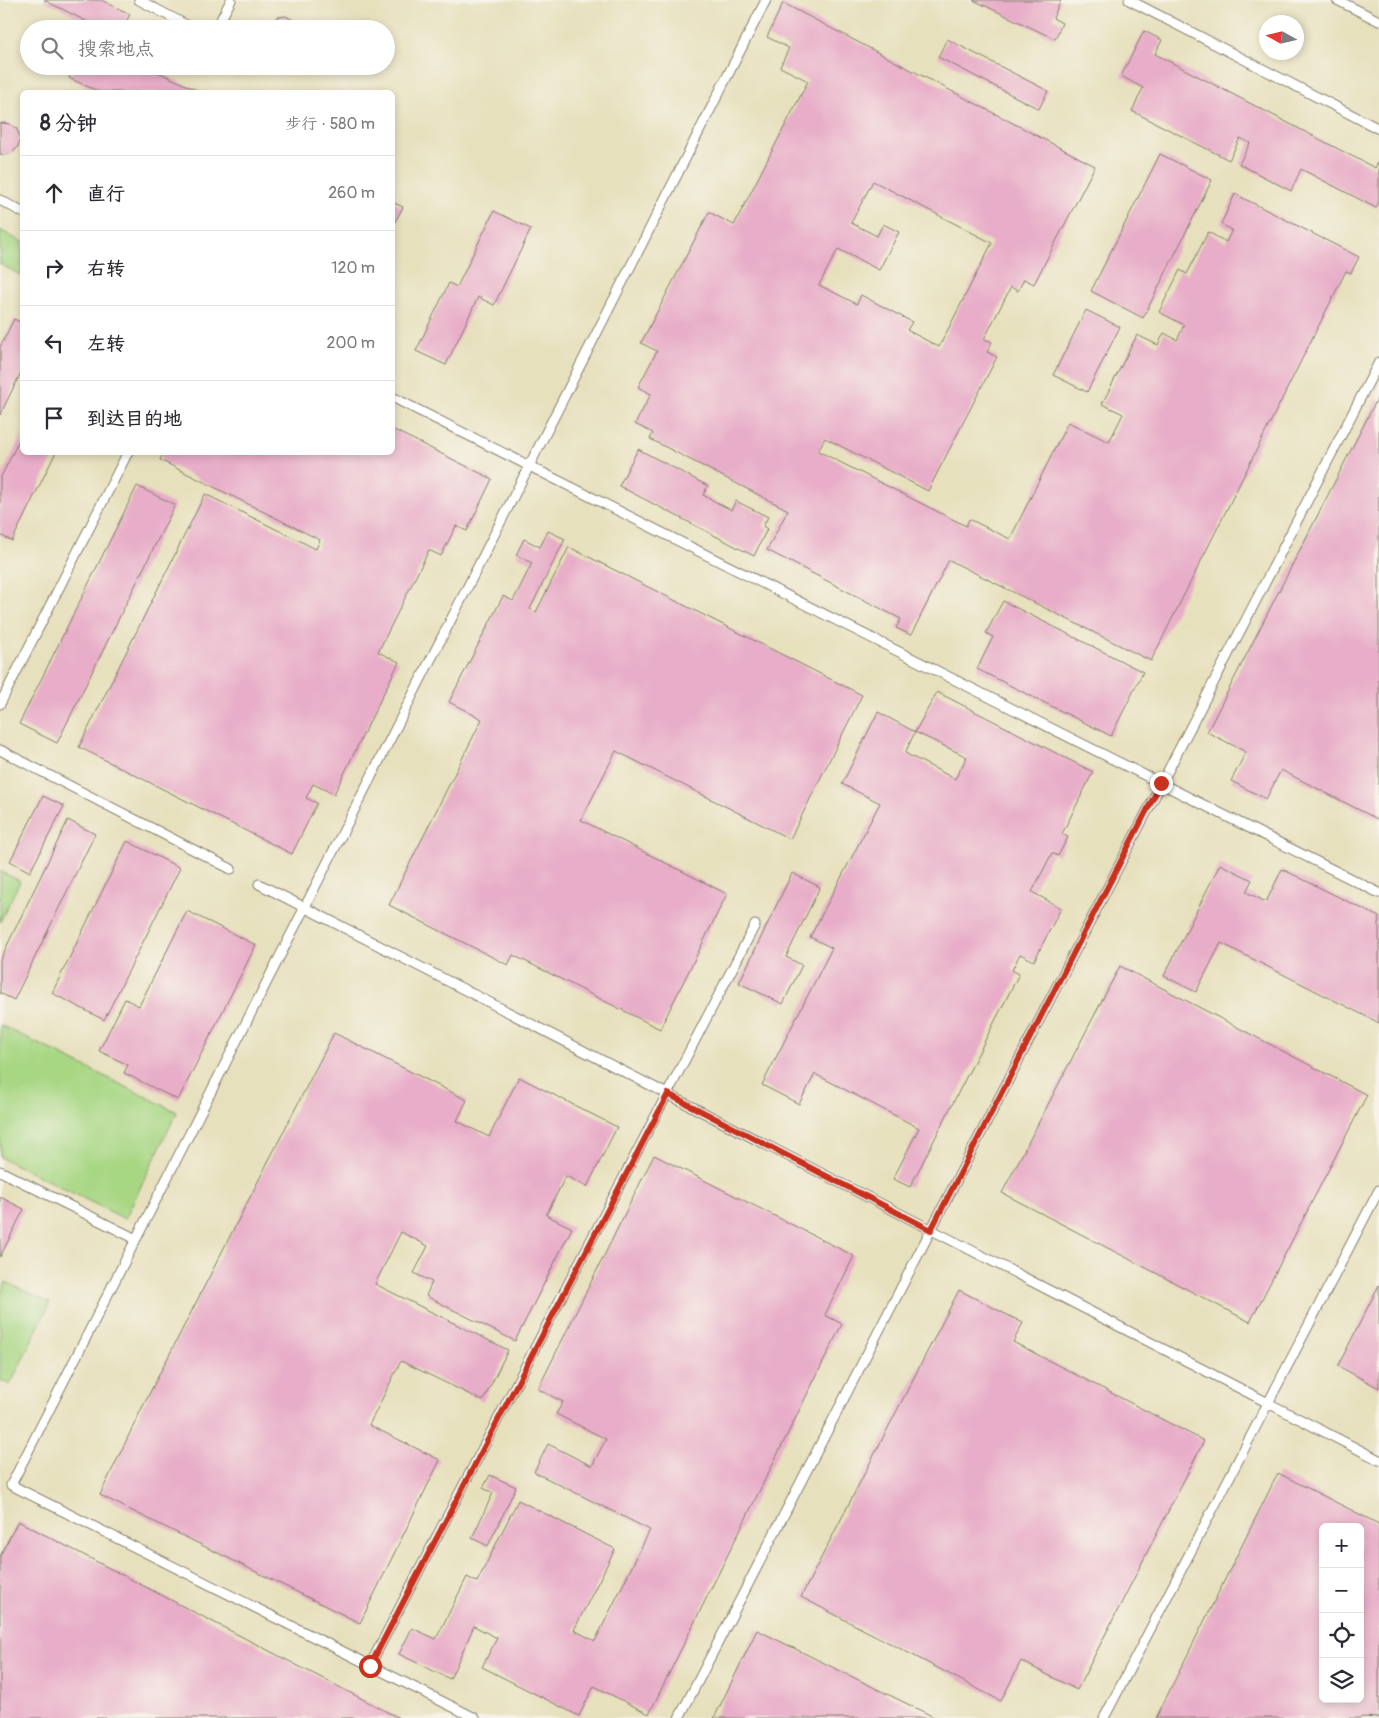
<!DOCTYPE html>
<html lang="zh">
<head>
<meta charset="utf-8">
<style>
	body { margin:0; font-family:Pangolin,"LXGW WenKai TC",sans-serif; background:#f7f7f7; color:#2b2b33 }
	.controls { position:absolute; right:15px; bottom:15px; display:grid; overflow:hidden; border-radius:8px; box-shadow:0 2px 8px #0003 }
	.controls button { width:45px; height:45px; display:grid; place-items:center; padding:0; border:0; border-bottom:1px solid #e1e1e2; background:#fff; color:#2b2b33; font:25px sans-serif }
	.compass { position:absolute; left:1259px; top:15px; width:45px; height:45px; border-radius:50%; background:#fff; box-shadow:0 2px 8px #0003; rotate:278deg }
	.stop { position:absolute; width:15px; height:15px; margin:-11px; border:4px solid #c8321e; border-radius:50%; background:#fff }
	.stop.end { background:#c8321e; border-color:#fff; box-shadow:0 1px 5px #0008 }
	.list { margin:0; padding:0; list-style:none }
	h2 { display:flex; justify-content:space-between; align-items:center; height:65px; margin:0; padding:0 20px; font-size:21px }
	h2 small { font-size:16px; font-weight:400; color:#7c7c81 }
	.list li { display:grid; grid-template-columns:32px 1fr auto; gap:15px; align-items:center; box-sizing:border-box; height:75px; padding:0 20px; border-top:1px solid #e1e1e2 }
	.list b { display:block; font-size:19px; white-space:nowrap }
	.list em { font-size:16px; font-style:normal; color:#7c7c81 }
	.icon { flex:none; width:28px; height:28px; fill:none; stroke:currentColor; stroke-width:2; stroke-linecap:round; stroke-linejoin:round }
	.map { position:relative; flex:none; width:1379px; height:1718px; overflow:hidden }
	.search { position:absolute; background:#fff; box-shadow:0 2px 8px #0003; left:20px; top:20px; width:375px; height:55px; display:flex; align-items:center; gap:12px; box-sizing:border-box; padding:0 18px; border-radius:28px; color:#7c7c81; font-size:19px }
	.panel { position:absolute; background:#fff; box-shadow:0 2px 8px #0003; left:20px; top:90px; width:375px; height:365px; border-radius:8px }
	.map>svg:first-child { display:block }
	.green { fill:#a8d784; stroke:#627a50 }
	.building { fill:#e8adc8; fill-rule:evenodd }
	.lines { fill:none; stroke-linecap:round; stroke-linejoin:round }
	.lane-casing { stroke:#827e6c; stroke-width:11 }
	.lane { stroke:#fff; stroke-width:9 }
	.route { stroke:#c8321e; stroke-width:6 }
</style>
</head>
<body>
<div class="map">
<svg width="1379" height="1718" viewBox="0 0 1379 1718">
	<rect width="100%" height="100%" fill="#f7f3e8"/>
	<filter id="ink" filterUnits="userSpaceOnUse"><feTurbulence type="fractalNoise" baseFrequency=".02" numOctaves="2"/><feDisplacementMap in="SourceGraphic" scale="10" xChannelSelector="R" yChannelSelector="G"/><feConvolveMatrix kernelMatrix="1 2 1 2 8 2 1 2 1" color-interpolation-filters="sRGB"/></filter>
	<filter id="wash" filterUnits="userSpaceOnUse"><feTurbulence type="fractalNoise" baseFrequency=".0096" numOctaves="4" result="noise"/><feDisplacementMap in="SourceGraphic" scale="20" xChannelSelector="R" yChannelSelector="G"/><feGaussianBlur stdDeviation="1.12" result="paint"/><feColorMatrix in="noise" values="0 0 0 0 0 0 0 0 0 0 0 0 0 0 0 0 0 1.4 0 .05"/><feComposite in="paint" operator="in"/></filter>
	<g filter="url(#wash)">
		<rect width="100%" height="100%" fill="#e7e0bd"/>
		<path class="green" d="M0 230 22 242V276L0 264Z
			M0 871 20 881 0 922Z
			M0 1025 177 1112 125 1219 0 1157Z
			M6 1282 50 1303 10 1385 0 1380V1295Z"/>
		<g id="blocks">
			<path class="building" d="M44 0H101L130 14 123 29H102Z
				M973 0H1061L1053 18 1062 23 1055 39Z
				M783 3 1095 166 1034 284 1024 279 1018 291 1011 287 984 339 992 342 987 352 997 357 928 491 825 438 818 451 966 526 969 519 1010 539 1068 422 1109 442 1123 414 1102 404 1137 335 1158 345 1164 333 1177 340 1184 325 1159 312 1180 270 1187 274 1208 232 1226 242 1232 230 1221 224 1235 194 1359 257 1351 273 1346 271 1151 661 949 560 911 635 896 628 901 619 767 550 788 510 650 439 653 433 635 424 651 394 638 387 657 351 641 343 709 212 734 225 808 81 780 67 789 48 767 37ZM873 181 992 243 939 347 907 330 912 322 861 295 857 304 819 285 838 249 879 270 899 232 883 224 877 236 851 223Z
				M286 16 293 20 297 29H268L271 22 278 17Z
				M1144 31 1162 40 1155 54 1375 168 1379 160V202L1376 208 1301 169 1291 191 1239 164 1250 143 1240 138 1229 160 1132 111 1143 88 1121 76Z
				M947 39 1048 91 1039 109 938 57Z
				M75 66H145L201 92H100L69 78Z
				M3 123 10 124 16 128 19 134 20 141 17 148 12 153 5 155 0 154V124Z
				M1160 154 1212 180 1143 318 1091 291Z
				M392 202 403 207 392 228Z
				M494 211 531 229 494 305 478 297 446 365 416 351 449 283 457 287Z
				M1086 310 1120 327 1087 392 1053 375Z
				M14 319 22 323V370L0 415V347Z
				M1379 395V820L1281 770 1266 799 1231 781 1246 752 1207 732Z
				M392 429 492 479 467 531 456 526 441 556 429 550 378 652 399 662 334 794 313 784 306 798 317 803 292 854 79 747 205 494 316 549 320 540 160 460 164 452H392Z
				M22 434V452H56L12 541 0 535V479Z
				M638 449 708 486 703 495 731 510 736 501 768 517 763 526 767 529 754 556 619 486Z
				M137 486 175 505 57 743 19 724Z
				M548 531 565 539 530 609 536 612 569 547 862 695 790 839 616 751 581 820 727 894 660 1029 513 955 508 965 389 905 482 719 449 702 503 596 513 601 532 563 516 555 524 539 540 547Z
				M1003 601 1143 672 1111 736 977 669 993 637 986 633Z
				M937 692 1093 772 1062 834 1068 837 1058 856 1052 853 1032 892 1061 908 1034 961 1020 954 1012 970 1019 974 910 1187 893 1179 919 1128 815 1074 799 1104 762 1085 832 948 810 937 880 803 842 784 878 712 915 732ZM915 732 967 757 955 779 905 753Z
				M43 796 64 806 30 872 10 861Z
				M68 820 95 834 14 1000 0 993V960Z
				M127 841 180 868 104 1020 52 993Z
				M1220 864 1252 880 1246 892 1266 902 1282 869 1379 917V1023L1221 943 1196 992 1164 976Z
				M792 873 820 887 786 957 802 965 783 1004 739 983Z
				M187 911 256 945 178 1100 124 1073 128 1065 99 1051 125 999 139 1006Z
				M1120 966 1367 1095 1250 1322 1002 1193Z
				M334 1033 467 1100 457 1121 489 1137 519 1077 617 1127 587 1187 566 1176 546 1215 572 1228 515 1341 426 1296 432 1282 414 1273 428 1246 401 1232 375 1284 508 1350 483 1401 401 1361 369 1425 440 1460 360 1623 100 1495 141 1410Z
				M654 1155 854 1256 825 1315 842 1324 649 1714 594 1686 579 1716 482 1667 497 1638 474 1626 450 1679 399 1654 412 1628 436 1639 467 1577 477 1582 518 1500 615 1549 574 1630 595 1641 650 1530 534 1472 548 1444 592 1466 606 1439 556 1414 563 1402 538 1389Z
				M0 1197 24 1209 0 1257Z
				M1379 1285V1388L1338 1366Z
				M959 1290 1023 1323 1013 1342 1204 1441 1077 1690 1021 1661 1001 1701 801 1597Z
				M1278 1473 1379 1524V1718L1362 1717 1361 1718H1156ZM1323 1527H1360V1699H1323Z
				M490 1475 516 1487 488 1546 472 1538 493 1493 483 1488Z
				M18 1521 399 1718H0V1556Z
				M757 1630 936 1718H714Z"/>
		</g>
	</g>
	<g filter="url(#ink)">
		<use href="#blocks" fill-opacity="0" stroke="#827e6c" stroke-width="1"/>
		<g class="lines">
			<defs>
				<path id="lane" d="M139 0 194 29
					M1129 0 1379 129
					M1337 0 1379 21
					M216 29 231 0
					M0 200 22 212
					M392 397 1379 893
					M0 704 128 452
					M0 750 231 869
					M259 884 1379 1460
					M0 1171 136 1239
					M370 1665 755 925
					M475 1718 11 1485 766 0
					M679 1718 1379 362
					M1104 1718 1379 1190"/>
			</defs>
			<use href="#lane" class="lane-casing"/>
			<use href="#lane" class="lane"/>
		</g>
	</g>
	<g class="lines" filter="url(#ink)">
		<path class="route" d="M370 1666 668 1094 931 1230 1161 783"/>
	</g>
</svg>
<div class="controls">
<button>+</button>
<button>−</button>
<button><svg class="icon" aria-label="locate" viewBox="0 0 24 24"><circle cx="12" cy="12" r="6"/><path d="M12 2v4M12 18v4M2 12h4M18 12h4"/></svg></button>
<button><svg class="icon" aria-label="layers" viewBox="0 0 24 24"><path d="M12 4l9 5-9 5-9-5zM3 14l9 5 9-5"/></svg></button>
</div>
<svg class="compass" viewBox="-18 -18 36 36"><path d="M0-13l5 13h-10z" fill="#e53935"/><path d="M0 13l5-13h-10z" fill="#7c7c81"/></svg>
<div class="stop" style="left:370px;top:1666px"></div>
<div class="stop end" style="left:1161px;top:783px"></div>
<div class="search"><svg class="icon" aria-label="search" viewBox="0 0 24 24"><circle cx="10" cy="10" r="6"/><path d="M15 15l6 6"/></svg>搜索地点</div>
<section class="panel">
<h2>8 分钟<small>步行 · 580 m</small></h2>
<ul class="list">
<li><svg class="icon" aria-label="ahead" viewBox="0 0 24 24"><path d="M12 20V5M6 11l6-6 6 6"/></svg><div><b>直行</b></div><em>260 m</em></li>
<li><svg class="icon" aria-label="right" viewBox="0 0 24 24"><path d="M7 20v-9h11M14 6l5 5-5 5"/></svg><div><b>右转</b></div><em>120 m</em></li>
<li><svg class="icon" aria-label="left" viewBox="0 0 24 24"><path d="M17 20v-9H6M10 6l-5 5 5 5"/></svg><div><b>左转</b></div><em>200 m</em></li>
<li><svg class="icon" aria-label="arrive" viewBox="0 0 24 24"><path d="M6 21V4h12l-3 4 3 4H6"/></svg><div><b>到达目的地</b></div></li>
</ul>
</section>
</div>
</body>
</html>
